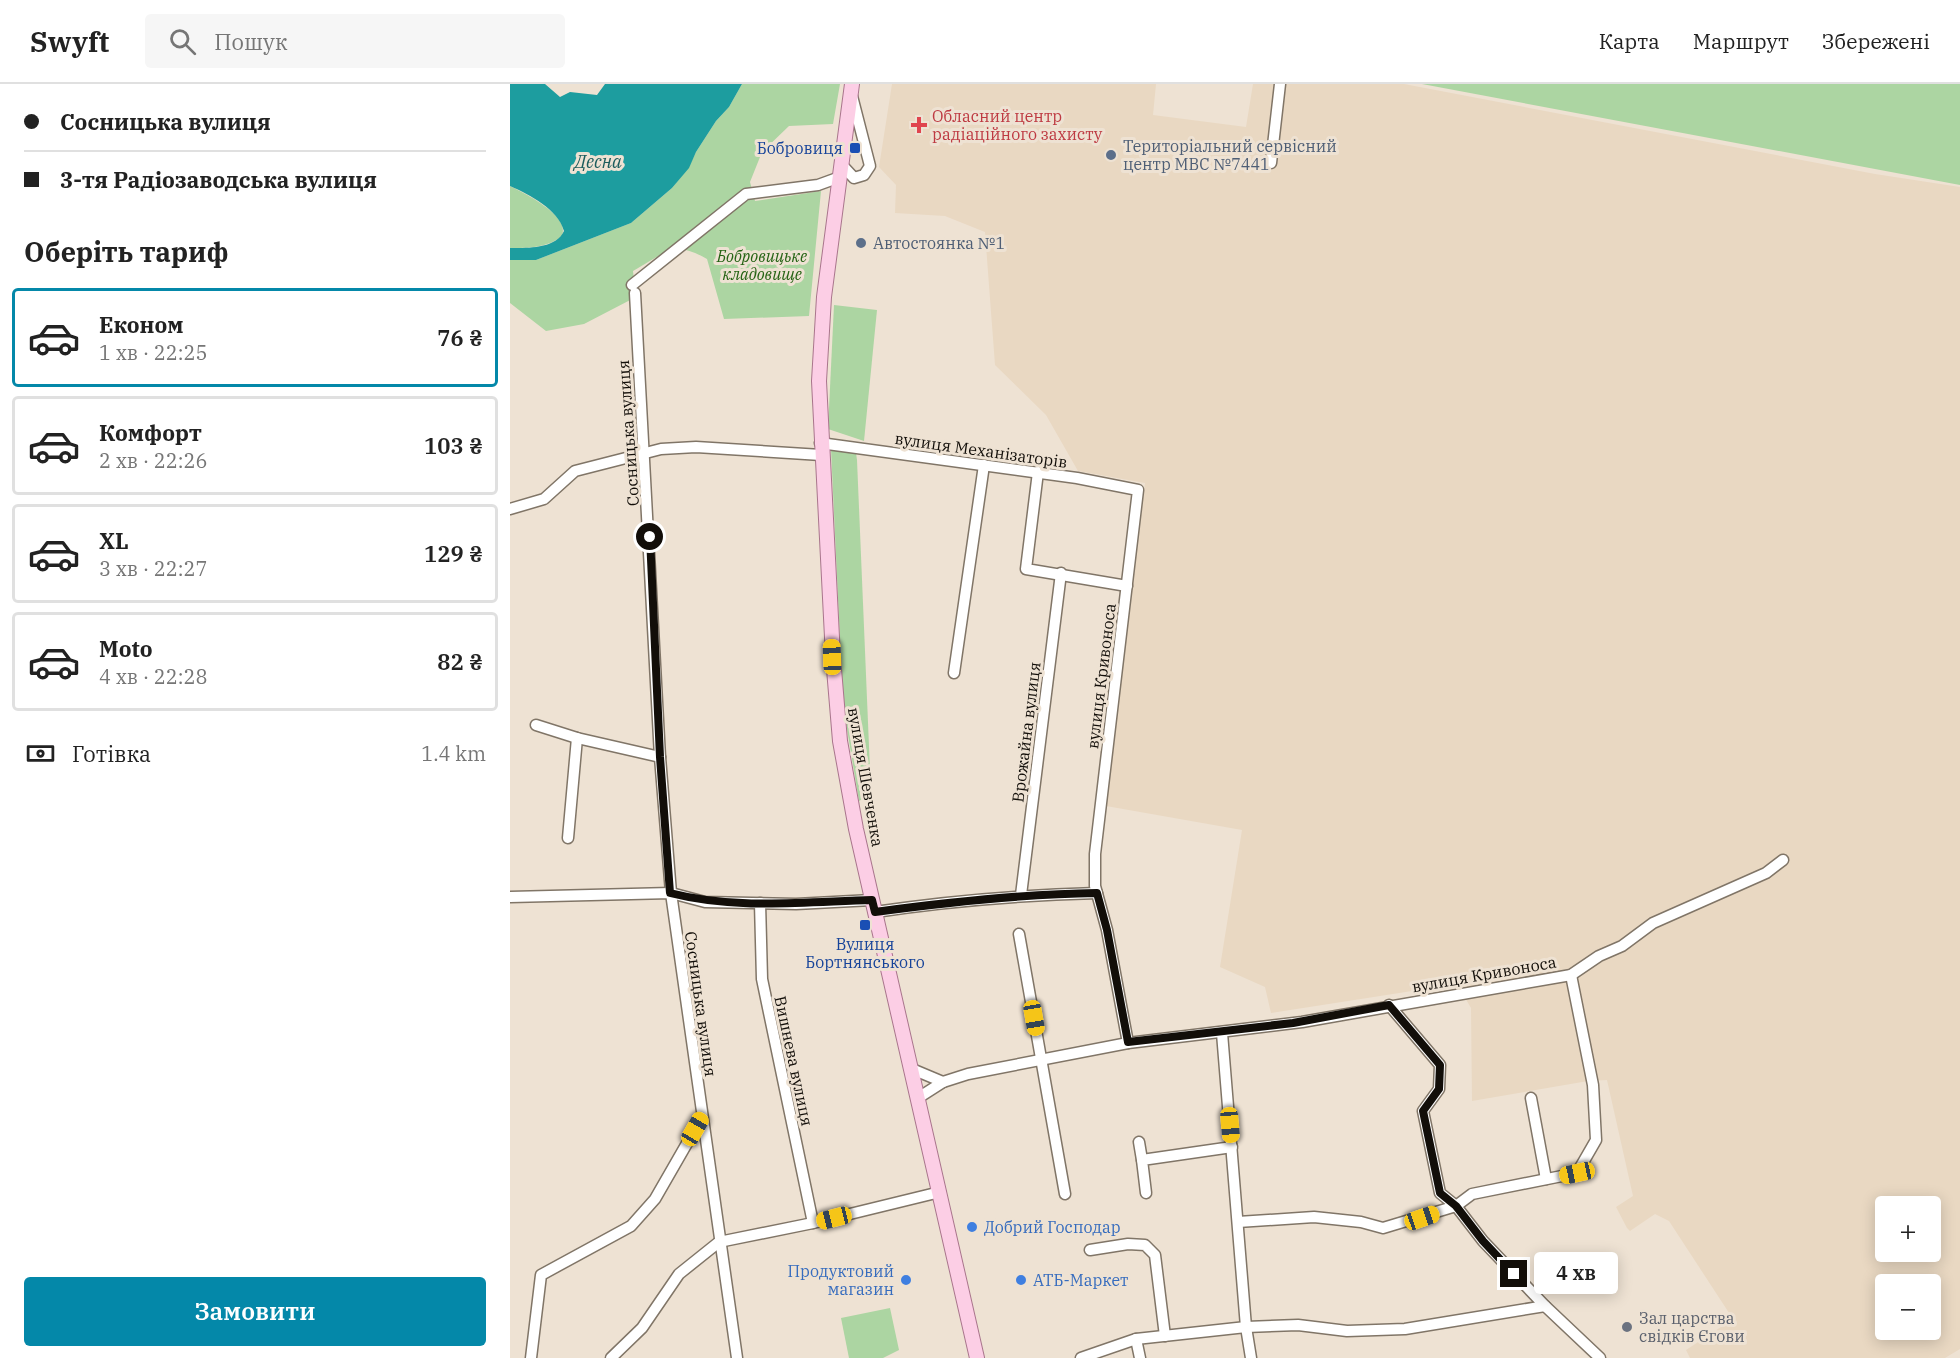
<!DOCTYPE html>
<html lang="uk">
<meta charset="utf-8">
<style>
body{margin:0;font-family:"IBM Plex Serif",serif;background:#f6f6f6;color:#222;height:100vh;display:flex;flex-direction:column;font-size:22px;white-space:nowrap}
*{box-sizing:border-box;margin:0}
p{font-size:20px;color:#767676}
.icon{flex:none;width:33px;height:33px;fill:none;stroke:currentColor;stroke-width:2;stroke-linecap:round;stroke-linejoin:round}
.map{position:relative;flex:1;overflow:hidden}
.drawer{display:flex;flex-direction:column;background:#fff;width:510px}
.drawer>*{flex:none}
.guide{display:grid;align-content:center;height:132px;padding:0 24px;background:#fff}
.tools{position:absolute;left:1365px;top:1112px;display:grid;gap:12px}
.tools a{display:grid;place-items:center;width:66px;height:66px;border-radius:6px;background:#fff;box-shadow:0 3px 15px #0003;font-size:30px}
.end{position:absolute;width:27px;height:27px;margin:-14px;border:8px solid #120e09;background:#fff;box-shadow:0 0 0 3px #fff}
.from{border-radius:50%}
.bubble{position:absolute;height:42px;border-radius:6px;background:#fff;box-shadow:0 3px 15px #0003;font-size:20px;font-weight:600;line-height:42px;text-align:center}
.car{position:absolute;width:18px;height:36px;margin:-18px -9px;border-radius:8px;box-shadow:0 0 4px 2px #0007;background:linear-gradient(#f5c518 24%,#345 0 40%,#f5c518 0 76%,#345 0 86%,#f5c518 0)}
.guide b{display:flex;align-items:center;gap:21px;height:57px;font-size:22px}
.guide b+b{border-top:2px solid #e0e0e0}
.guide i{width:15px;height:15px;background:#222}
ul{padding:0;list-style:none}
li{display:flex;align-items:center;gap:18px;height:99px;margin:0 12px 9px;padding:0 12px;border:3px solid #e0e0e0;border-radius:6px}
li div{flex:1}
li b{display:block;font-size:22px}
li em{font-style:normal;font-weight:600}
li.on{border-color:#0488a9}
li>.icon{width:54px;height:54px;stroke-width:1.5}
h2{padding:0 24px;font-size:27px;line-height:72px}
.pay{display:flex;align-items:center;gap:15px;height:66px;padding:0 24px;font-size:22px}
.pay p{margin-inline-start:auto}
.cta{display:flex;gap:12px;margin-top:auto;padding:12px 24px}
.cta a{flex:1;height:69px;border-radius:6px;background:#0488a9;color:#fff;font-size:24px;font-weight:600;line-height:69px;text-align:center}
header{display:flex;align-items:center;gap:36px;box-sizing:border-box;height:84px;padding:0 30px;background:#fff;border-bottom:2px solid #e0e0e0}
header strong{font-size:28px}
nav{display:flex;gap:33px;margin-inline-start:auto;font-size:21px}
.search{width:420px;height:54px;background:#f6f6f6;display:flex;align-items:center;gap:15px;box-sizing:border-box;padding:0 21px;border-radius:6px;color:#767676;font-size:22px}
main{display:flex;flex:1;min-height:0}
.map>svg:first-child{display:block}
.built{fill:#e9d8c2;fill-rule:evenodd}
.green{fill:#acd5a2}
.water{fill:#1d9d9f}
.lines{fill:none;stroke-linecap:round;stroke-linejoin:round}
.minor-casing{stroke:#807567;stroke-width:13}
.major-casing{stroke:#a9758c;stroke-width:16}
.minor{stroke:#fff;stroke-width:10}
.major{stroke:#fccee5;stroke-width:14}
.route{stroke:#120e09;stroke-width:8}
.health-dot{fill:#e0444e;stroke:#eee2d3;stroke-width:2}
.transit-dot{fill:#1a4fb4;stroke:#eee2d3;stroke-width:2}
.service-dot{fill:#5c6f8a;stroke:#eee2d3;stroke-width:2}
.shop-dot{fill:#3f7fe0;stroke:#eee2d3;stroke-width:2}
.worship-dot{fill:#6b7280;stroke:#eee2d3;stroke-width:2}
.labels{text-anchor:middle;stroke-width:6;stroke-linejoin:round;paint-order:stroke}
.health-label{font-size:16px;fill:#be3a42;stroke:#eee2d3;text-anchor:start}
.service-label{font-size:16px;fill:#4e5e75;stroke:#eee2d3;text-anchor:start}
.transit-label{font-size:16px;fill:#164399;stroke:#eee2d3;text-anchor:end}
.park-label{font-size:16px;font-style:italic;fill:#256314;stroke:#eee2d3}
.street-label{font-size:16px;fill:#120e09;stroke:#eee2d3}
.shop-label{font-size:16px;fill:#366cbe;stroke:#eee2d3;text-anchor:start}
.worship-label{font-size:16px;fill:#5b616d;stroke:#eee2d3;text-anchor:start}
.water-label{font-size:18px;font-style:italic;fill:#1d5d5d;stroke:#eee2d3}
</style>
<header>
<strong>Swyft</strong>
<div class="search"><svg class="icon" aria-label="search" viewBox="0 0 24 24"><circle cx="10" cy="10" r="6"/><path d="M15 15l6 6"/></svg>Пошук</div>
<nav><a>Карта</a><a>Маршрут</a><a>Збережені</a></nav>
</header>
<main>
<section class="drawer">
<div class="guide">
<b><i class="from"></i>Сосницька вулиця</b>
<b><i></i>3-тя Радіозаводська вулиця</b>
</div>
<h2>Оберіть тариф</h2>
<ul>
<li class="on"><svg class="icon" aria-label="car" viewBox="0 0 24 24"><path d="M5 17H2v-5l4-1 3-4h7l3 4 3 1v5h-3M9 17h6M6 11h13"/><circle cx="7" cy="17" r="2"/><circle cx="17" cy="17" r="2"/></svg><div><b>Економ</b><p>1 хв · 22:25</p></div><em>76 ₴</em></li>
<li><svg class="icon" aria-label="car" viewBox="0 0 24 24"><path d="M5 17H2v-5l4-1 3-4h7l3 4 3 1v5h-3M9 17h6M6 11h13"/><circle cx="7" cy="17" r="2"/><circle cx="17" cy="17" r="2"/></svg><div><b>Комфорт</b><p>2 хв · 22:26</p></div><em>103 ₴</em></li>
<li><svg class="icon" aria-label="car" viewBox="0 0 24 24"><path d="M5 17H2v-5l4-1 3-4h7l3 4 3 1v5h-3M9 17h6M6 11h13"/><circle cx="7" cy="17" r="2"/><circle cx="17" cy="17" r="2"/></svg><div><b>XL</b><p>3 хв · 22:27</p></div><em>129 ₴</em></li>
<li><svg class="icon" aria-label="car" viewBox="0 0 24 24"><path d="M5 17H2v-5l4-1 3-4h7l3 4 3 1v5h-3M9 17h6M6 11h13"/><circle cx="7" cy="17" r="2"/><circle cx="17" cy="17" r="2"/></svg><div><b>Moto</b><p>4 хв · 22:28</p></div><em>82 ₴</em></li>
</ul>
<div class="pay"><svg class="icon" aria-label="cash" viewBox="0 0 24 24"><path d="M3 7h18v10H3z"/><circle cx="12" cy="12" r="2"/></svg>Готівка<p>1.4 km</p></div>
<div class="cta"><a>Замовити</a></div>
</section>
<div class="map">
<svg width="1450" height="1274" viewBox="0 0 1450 1274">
<rect width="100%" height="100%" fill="#eee2d3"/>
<path class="built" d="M382 0H646L643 31 736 43 743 0H894L1365 90 1450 103V1265L1435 1274H1180L1176 1266 1223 1235 1159 1137 1145 1130 1120 1147 1117 1144 1106 1123 1123 1112 1097 996 1078 997 962 1017 961 924 947 900 761 929 755 903 710 883 732 746 596 722 635 399 568 387 536 331 485 281 475 148 435 132 385 129 386 101 369 83ZM1376 1122H1420V1167H1376ZM1376 1200H1420V1245H1376Z"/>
<g class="green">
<path d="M232 0H330L323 40 279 42 252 68 240 98 245 117 311 107 299 232 214 235 197 175C163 155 154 170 123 187L126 213 74 240 36 247 0 219V176H26L121 139 162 104 178 84 186 68 206 37 219 23Z"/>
<path d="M912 0H1450V101Z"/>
<path d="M0 102C14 109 61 132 52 152 37 164 19 164 0 164Z"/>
<path d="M324 221 367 226 354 357 318 345Z"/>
<path d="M321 365 346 369 347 376 361 710 349 717 333 621Z"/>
<path d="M380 1224 389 1266 373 1274H339L331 1234Z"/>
</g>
<path class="water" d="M0 0H35L50 13 60 8 87 11 95 0H232L219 23 206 37 186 68 179 84 162 104 121 139 26 176H0V164C17 164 46 165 54 147 48 125 20 111 0 102Z"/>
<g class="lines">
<g class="minor-casing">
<g id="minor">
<path d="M761 79 770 0"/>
<path d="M331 80 344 94 354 91 360 82 342 12"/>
<path d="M122 201 236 110 308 101 330 93"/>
<path d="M125 209 150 673 161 809 227 1274"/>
<path d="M310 359 567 394 628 406 585 770V802L597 846 618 959"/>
<path d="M528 388 516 485 617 502"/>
<path d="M0 425 34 415 65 387 151 365 186 363 311 371"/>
<path d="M444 589 474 381"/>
<path d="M26 641 67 654 150 673"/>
<path d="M58 754 67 654"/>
<path d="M511 811 551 489"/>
<path d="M0 813 161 809 195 818 286 820 362 816"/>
<path d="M250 819 252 895 303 1139"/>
<path d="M365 828C439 817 512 811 587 809"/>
<path d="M509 850 555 1110"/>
<path d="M879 921 930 981 929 1005 913 1027 930 1109 946 1122 973 1157 1035 1222 1090 1274"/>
<path d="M712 949 736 1243 741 1274"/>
<path d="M402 985 433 998"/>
<path d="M408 1014 433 998 458 990 618 959 792 938 1061 891 1089 872 1112 862 1143 839 1256 789 1273 776"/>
<path d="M1021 1014 1036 1095"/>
<path d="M629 1058 632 1076"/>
<path d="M636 1109 632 1076 722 1063"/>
<path d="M728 1138 804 1133 851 1138 873 1144 946 1122 962 1110 1067 1089 1086 1056 1083 1001 1061 891"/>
<path d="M580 1166 618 1160 635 1161 645 1171 655 1252"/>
<path d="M626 1255 630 1274"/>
<path d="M21 1274 31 1191 121 1142 145 1115 191 1035"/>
<path d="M101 1274 132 1244 169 1190 209 1158 303 1139 430 1108"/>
<path d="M571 1274 626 1255 736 1243 788 1241 837 1247 895 1245 1035 1222"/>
</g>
</g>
<g class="major-casing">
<path id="major" d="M342 0 314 213 309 297 323 573 330 657 346 745 467 1274"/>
</g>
<use href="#minor" class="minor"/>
<use href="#major" class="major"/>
</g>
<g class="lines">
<path class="route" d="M140 453 150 673 160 809C226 826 295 818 362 816L365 828C439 818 512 810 587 809L597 846 618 958 783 939 879 921 930 981 929 1005 913 1027 930 1109 946 1122 973 1157 1004 1190"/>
</g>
<path class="health-dot" d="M406 32h6v6h6v6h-6v6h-6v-6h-6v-6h6z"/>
<g class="transit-dot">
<rect x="339" y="58" width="12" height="12" rx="3"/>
<rect x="349" y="835" width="12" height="12" rx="3"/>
</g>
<g class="service-dot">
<circle cx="601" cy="71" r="6"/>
<circle cx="351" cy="159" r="6"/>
</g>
<g class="shop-dot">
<circle cx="462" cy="1143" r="6"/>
<circle cx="396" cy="1196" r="6"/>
<circle cx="511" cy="1196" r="6"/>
</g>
<circle class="worship-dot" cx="1117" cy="1243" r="6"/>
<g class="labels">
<g class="health-label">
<text x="422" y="38">Обласний центр<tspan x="422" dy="18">радіаційного захисту</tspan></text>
</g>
<g class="service-label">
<text x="613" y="68">Територіальний сервісний<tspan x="613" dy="18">центр МВС №7441</tspan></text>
<text x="363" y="165">Автостоянка №1</text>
</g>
<g class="transit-label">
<text x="333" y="70">Бобровиця</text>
<text x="355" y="866" text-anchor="middle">Вулиця<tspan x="355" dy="18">Бортнянського</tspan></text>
</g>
<g class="park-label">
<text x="252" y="178">Бобровицьке<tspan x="252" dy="18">кладовище</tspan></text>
</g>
<g class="street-label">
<text transform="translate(118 349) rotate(-94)" y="6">Сосницька вулиця</text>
<text transform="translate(471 366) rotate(8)" y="6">вулиця Механізаторів</text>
<text transform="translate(591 592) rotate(-83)" y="6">вулиця Кривоноса</text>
<text transform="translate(516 648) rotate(-83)" y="6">Врожайна вулиця</text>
<text transform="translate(356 693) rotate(80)" y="6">вулиця Шевченка</text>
<text transform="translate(974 890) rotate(-10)" y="6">вулиця Кривоноса</text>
<text transform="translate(191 920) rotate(82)" y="6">Сосницька вулиця</text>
<text transform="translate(284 977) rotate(78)" y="6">Вишнева вулиця</text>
</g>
<g class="shop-label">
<text x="474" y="1149">Добрий Господар</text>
<text x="384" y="1193" text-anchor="end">Продуктовий<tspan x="384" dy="18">магазин</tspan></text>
<text x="523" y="1202">АТБ-Маркет</text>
</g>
<g class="worship-label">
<text x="1129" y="1240">Зал царства<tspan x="1129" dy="18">свідків Єгови</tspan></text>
</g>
<g class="water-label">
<text x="88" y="84">Десна</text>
</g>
</g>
</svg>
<div class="tools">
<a>+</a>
<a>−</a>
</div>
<i class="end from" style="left:140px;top:453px"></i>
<i class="end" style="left:1004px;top:1190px"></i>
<div class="bubble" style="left:1024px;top:1168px;width:84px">4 хв</div>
<i class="car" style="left:322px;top:573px;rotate:358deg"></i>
<i class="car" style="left:524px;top:934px;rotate:170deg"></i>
<i class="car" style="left:720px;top:1041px;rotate:175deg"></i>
<i class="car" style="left:185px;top:1045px;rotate:30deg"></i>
<i class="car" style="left:1067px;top:1089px;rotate:258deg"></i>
<i class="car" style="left:324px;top:1134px;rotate:256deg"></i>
<i class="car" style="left:912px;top:1134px;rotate:71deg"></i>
</div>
</main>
